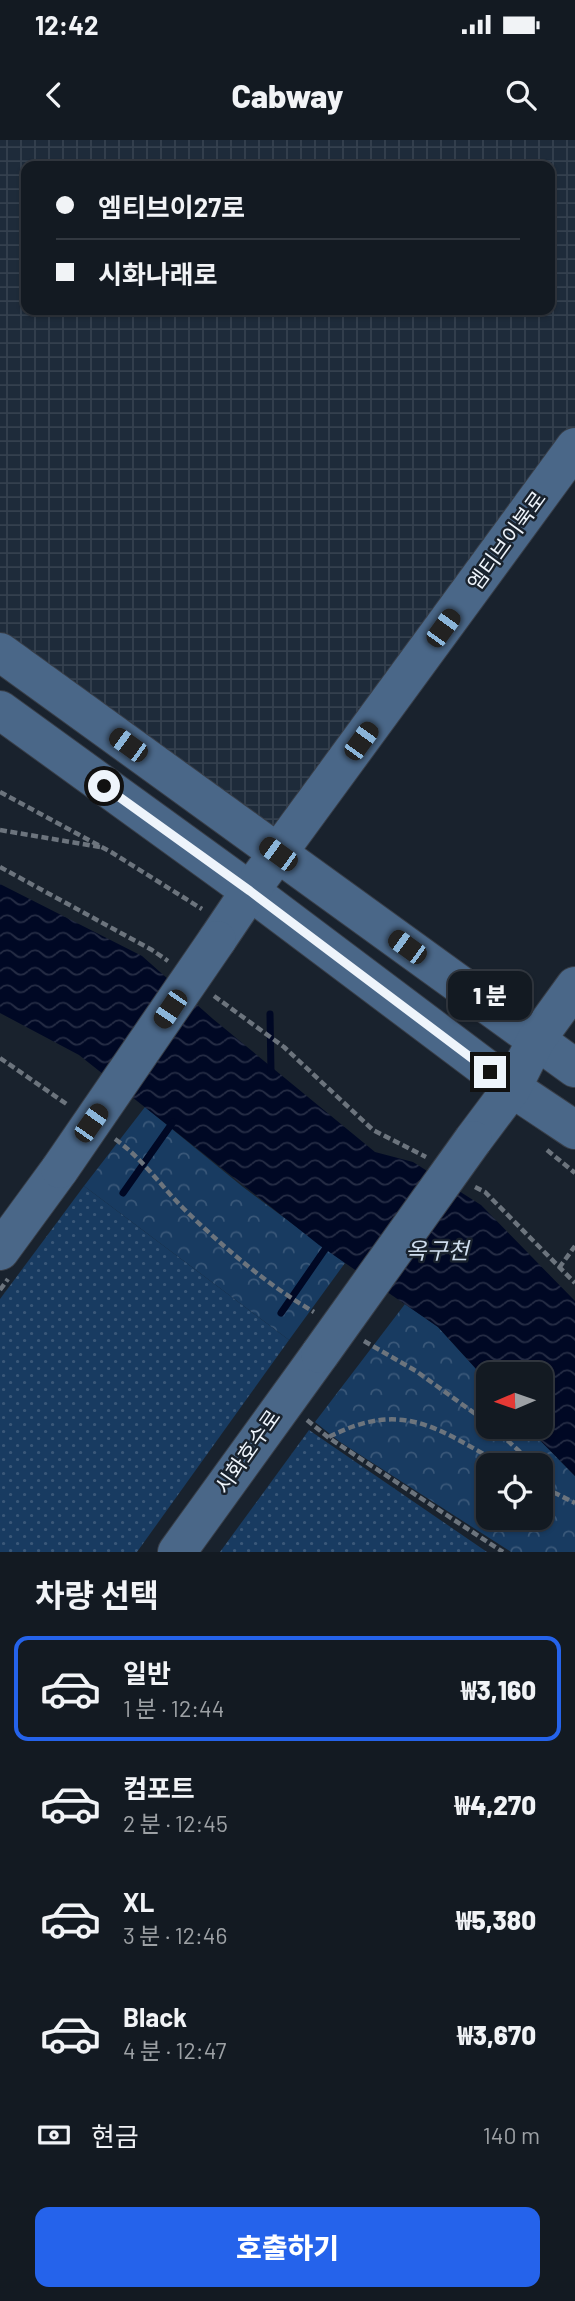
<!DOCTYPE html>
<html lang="ko">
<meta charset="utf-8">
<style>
body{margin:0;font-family:Barlow,"Noto Sans KR",sans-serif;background:#1c232a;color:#f1f3f6;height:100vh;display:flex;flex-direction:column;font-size:26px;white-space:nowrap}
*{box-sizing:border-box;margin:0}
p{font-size:23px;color:#9da1a5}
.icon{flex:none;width:38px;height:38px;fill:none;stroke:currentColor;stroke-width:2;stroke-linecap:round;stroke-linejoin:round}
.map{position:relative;height:1412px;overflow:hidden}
.sheet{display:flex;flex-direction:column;background:#131a22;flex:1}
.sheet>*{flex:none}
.hud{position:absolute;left:21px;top:21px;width:534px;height:154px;border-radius:14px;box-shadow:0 2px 5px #0004,0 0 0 2px #323840;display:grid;align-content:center;height:154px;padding:0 35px;background:#131a22}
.needle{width:46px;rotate:268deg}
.fabs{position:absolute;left:476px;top:1222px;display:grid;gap:14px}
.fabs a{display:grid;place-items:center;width:77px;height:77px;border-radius:14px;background:#131a22;box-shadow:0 2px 5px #0004,0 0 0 2px #323840;font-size:35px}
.end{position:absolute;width:32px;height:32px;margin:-16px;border:9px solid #eef4fb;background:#111;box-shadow:0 0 0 4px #111}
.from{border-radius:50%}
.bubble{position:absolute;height:49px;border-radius:14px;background:#131a22;box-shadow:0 2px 5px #0004,0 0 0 2px #323840;font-size:23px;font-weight:800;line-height:49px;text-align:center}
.car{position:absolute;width:21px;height:42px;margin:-21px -10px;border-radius:9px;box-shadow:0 0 5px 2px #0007;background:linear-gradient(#222 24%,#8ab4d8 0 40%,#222 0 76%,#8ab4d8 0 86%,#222 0)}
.hud b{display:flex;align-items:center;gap:24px;height:66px;font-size:26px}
.hud b+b{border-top:2px solid #323840}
.hud i{width:18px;height:18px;background:#f1f3f6}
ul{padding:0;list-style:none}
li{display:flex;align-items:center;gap:21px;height:105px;margin:0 14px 10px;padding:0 21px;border:4px solid transparent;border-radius:14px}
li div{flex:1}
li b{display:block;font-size:26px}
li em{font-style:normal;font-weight:800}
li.selected{border-color:#2563eb}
li>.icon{width:63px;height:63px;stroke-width:1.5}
h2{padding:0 35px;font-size:32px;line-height:84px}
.pay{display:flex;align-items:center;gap:18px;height:77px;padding:0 35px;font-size:26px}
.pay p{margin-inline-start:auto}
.primary-button{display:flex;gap:14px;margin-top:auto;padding:14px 35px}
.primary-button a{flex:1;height:80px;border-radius:14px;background:#2563eb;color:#fff;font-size:28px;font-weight:800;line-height:80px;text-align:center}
.status{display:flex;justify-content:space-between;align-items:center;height:49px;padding:0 35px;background:#131a22;direction:ltr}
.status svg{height:19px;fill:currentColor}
header{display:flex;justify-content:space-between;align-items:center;height:91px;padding:0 35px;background:#131a22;font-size:32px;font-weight:800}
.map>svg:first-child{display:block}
.industrial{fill:url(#industrial-grid);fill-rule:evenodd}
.grass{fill:url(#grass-dots)}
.park{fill:url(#park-crowns);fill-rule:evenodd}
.water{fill:url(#water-waves)}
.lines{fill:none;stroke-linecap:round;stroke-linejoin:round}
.stream{stroke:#000824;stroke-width:7}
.secondary-casing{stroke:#383e48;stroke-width:40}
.path{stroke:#6c747d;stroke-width:4.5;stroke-dasharray:7 3.5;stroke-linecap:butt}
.secondary{stroke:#4a6788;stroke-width:38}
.secondary-bridge-casing{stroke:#383e48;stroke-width:40;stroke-linecap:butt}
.secondary-bridge{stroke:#4a6788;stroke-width:38}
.route{stroke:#eef4fb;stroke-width:9}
.labels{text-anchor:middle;stroke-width:5;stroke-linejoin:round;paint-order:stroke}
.street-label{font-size:21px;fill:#eef4fb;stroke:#19222d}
.water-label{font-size:23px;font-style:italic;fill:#cedced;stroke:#19222d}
</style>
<div class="status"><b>12:42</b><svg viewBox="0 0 49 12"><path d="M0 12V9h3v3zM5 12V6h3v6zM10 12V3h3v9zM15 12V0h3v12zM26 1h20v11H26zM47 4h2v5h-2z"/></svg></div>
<header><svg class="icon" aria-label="back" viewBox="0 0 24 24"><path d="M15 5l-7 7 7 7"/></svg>Cabway<svg class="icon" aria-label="search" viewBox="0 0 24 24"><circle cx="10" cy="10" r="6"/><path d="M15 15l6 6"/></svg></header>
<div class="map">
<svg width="575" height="1412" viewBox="0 0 575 1412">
<defs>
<pattern id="industrial-grid" width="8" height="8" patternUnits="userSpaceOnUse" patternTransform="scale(1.75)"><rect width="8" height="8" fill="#1e2b3a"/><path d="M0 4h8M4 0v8" fill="none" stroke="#34404e"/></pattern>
<pattern id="grass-dots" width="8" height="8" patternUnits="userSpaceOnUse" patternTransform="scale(1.75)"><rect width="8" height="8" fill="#183b61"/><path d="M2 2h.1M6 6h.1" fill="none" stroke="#3a5879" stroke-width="1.8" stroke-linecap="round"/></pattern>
<pattern id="park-crowns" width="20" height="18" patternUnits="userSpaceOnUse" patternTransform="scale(1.75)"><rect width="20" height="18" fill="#183b61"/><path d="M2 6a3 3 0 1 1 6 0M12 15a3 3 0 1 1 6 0" fill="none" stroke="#3a5879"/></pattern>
<pattern id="water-waves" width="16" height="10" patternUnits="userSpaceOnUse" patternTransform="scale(1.75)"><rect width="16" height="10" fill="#000824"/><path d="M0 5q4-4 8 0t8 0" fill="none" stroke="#262d45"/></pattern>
</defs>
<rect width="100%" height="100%" fill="#19222d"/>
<path class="industrial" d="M0 0H575V292L278 714 0 514ZM26 26H550V170H26Z"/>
<g class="grass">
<path d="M84 1046 289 1200 137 1412H0V1159Z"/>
<path d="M309 1290 487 1412H220Z"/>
</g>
<g class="park">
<path d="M145 967 243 1047 345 1123 289 1200 84 1046Z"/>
<path d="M405 1164 438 1187 488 1242V1286H526L575 1336V1412H511L340 1302 315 1282ZM488 1325H541V1377H488Z"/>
</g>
<path class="water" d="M0 744 142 816 213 879 375 1012 413 1022 481 1065 575 1161V1336L526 1286H541V1234H488V1242L438 1187 319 1105 79 915 0 873Z"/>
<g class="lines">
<g class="stream">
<path d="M270 874 271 932"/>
<path d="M123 1053 173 982"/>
<path d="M281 1173 330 1102"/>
</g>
<g class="secondary-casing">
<g id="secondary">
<path d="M0 512 575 928"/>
<path d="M0 570 250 751 512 948 575 990"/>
<path d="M217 800 250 751 575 307"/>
<path d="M473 1000 512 948 536 900 575 846"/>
<path d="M0 1111 60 1029"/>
<path d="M177 1412 320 1214"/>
</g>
</g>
<g class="path">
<path d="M0 652 111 712 202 769"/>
<path d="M0 690 100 707"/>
<path d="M0 727 152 810 168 821"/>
<path d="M214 856 284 907 373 990 426 1017"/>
<path d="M0 918 68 965"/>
<path d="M115 999C142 1018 160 1045 183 1068 223 1107 266 1144 314 1172"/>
<path d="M547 1010 575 1033"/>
<path d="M475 1047 485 1052 575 1143"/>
<path d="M559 1128 575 1106"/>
<path d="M0 1150 8 1139"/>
<path d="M364 1201 416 1231 488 1283"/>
<path d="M307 1280 329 1298 503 1412"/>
<path d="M492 1286 534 1325"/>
<path d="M329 1297C403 1259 438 1289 503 1325"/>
<path d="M541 1336 549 1350 575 1363"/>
</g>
<use href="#secondary" class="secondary"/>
<g class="secondary-bridge-casing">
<g id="secondary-bridge">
<path d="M60 1029 217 800"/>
<path d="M320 1214 473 1000"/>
</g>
</g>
<use href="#secondary-bridge" class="secondary-bridge"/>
</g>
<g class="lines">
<path class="route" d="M104 646 250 751 490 932"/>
</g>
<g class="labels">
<g class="street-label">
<text transform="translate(507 401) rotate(-54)" y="7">엠티브이북로</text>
<text transform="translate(248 1312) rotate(-55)" y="7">시화호수로</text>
</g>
<g class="water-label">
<text x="437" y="1119">옥구천</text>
</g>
</g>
</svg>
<div class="fabs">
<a><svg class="needle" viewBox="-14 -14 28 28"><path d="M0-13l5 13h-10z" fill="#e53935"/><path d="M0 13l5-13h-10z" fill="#9da1a5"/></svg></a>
<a><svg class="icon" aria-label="locate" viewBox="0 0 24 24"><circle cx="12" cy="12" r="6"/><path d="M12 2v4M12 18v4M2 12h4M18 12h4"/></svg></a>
</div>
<i class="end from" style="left:104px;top:646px"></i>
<i class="end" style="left:490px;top:932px"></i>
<div class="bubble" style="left:448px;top:831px;width:84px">1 분</div>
<i class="car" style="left:443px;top:488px;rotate:36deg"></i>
<i class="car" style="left:361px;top:601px;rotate:36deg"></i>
<i class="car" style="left:128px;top:605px;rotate:306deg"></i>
<i class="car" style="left:278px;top:714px;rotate:306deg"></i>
<i class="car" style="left:407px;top:807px;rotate:306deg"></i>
<i class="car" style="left:170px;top:869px;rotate:214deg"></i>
<i class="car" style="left:91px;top:983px;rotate:35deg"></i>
<div class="hud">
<b><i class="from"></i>엠티브이27로</b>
<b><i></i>시화나래로</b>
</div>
</div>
<section class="sheet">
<h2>차량 선택</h2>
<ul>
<li class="selected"><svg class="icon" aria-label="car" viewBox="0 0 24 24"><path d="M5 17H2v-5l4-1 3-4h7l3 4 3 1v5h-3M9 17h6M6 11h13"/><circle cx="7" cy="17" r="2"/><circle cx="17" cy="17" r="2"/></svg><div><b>일반</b><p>1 분 · 12:44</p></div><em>₩3,160</em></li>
<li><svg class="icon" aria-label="car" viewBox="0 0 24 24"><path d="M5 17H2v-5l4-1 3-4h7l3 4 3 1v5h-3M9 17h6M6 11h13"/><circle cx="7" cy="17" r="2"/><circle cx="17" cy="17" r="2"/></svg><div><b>컴포트</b><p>2 분 · 12:45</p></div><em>₩4,270</em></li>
<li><svg class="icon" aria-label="car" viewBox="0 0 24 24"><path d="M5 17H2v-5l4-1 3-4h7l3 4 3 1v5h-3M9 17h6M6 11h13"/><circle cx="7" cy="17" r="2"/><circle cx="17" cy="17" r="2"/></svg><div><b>XL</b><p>3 분 · 12:46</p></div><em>₩5,380</em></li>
<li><svg class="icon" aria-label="car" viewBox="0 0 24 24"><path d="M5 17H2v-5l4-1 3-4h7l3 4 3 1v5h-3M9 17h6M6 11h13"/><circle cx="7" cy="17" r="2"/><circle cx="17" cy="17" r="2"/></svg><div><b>Black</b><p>4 분 · 12:47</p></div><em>₩3,670</em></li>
</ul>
<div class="pay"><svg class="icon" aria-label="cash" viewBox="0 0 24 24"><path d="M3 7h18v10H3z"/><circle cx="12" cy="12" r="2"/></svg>현금<p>140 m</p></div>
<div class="primary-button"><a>호출하기</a></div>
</section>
